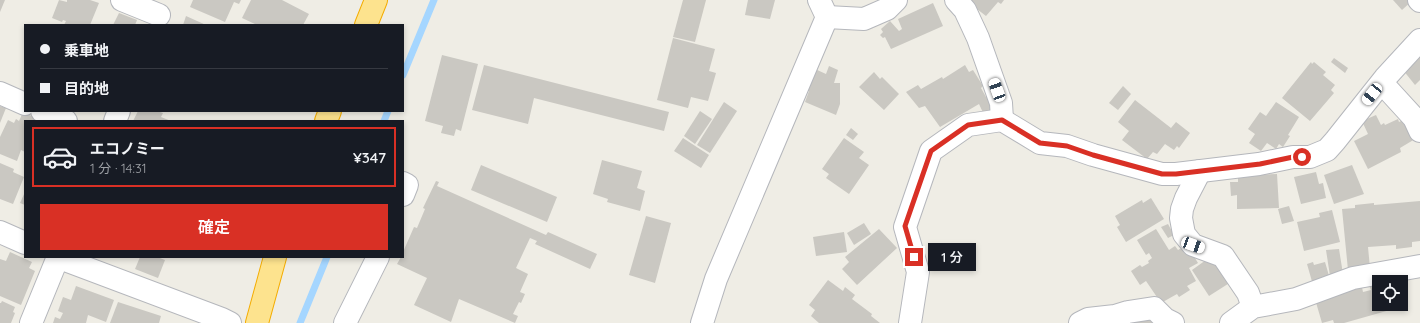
<!DOCTYPE html>
<html lang="ja">
<meta charset="utf-8">
<style>
body{margin:0;font-family:Quicksand,"Noto Sans JP",sans-serif;background:#242831;color:#f1f3f6;height:100vh;display:flex;flex-direction:column;font-size:15px;white-space:nowrap}
*{box-sizing:border-box;margin:0}
p{font-size:13px;color:#9ea1a6}
.icon{flex:none;width:22px;height:22px;fill:none;stroke:currentColor;stroke-width:2;stroke-linecap:round;stroke-linejoin:round}
.map{position:relative;flex:1;overflow:hidden}
.sheet{position:absolute;left:24px;top:120px;width:380px;height:138px;display:flex;flex-direction:column;background:#171b24;border-radius:0px;box-shadow:0 2px 6px #0003}
.sheet>*{flex:none}
.banner{position:absolute;left:24px;top:24px;width:380px;height:88px;border-radius:0px;box-shadow:0 2px 6px #0003;display:grid;align-content:center;height:88px;padding:0 16px;background:#171b24}
.controls{position:absolute;left:1372px;top:275px;display:grid;gap:8px}
.controls a{display:grid;place-items:center;width:36px;height:36px;border-radius:0px;background:#171b24;box-shadow:0 2px 6px #0003;font-size:20px}
.end{position:absolute;width:18px;height:18px;margin:-9px;border:5px solid #d93025;background:#fff;box-shadow:0 0 0 2px #fff}
.from{border-radius:50%}
.bubble{position:absolute;height:28px;border-radius:0px;background:#171b24;box-shadow:0 2px 6px #0003;font-size:13px;font-weight:600;line-height:28px;text-align:center}
.car{position:absolute;width:12px;height:24px;margin:-12px -6px;border-radius:5px;box-shadow:0 0 3px 1px #0007;background:linear-gradient(#fff 24%,#345 0 40%,#fff 0 76%,#345 0 86%,#fff 0)}
.banner b{display:flex;align-items:center;gap:14px;height:38px;font-size:15px}
.banner b+b{border-top:1px solid #363941}
.banner i{width:10px;height:10px;background:#f1f3f6}
ul{padding:7px 0 0;list-style:none}
li{display:flex;align-items:center;gap:12px;height:60px;margin:0 8px 6px;padding:0 8px;border:2px solid transparent;border-radius:0px}
li div{flex:1}
li b{display:block;font-size:15px}
li em{font-style:normal;font-weight:600}
li.selected{border-color:#d93025}
li>.icon{width:36px;height:36px;stroke-width:1.5}
.action{display:flex;gap:8px;margin-top:auto;padding:8px 16px}
.action a{flex:1;height:46px;border-radius:0px;background:#d93025;color:#fff;font-size:16px;font-weight:600;line-height:46px;text-align:center}
.map>svg:first-child{display:block}
.lines{fill:none;stroke-linecap:round;stroke-linejoin:round}
.stream{stroke:#a5d6ff;stroke-width:7}
.building{fill:#cac8c2}
.street-casing{stroke:#b5b7bc;stroke-width:24}
.highway-casing{stroke:#f4ac00;stroke-width:24}
.street{stroke:#fff;stroke-width:22}
.highway{stroke:#fde38e;stroke-width:22}
.route{stroke:#d93025;stroke-width:5}
</style>
<div class="map">
<svg width="1420" height="323" viewBox="0 0 1420 323">
<rect width="100%" height="100%" fill="#efede5"/>
<g class="lines">
<g class="stream">
<path d="M403 75 434 0"/>
<path d="M384 121 388 111"/>
<path d="M300 323 327 257"/>
</g>
</g>
<g class="building">
<path d="M0 0H5L0 12Z"/>
<path d="M59 0 67 2V0H90L99 3 90 25H64L66 21 63 20 62 22 52 18Z"/>
<path d="M193 0H241L239 4 234 2 225 22 190 7Z"/>
<path d="M251 0H282L309 14 303 25H257L242 18Z"/>
<path d="M683 0H706L695 42 673 37Z"/>
<path d="M748 0H775L770 19 745 15Z"/>
<path d="M969 0H1004L1001 4 998 2 986 16 968 2Z"/>
<path d="M1393 0H1413L1402 10Z"/>
<path d="M933 3 943 26 891 49 885 37 883 38 880 35 883 32 881 29 890 21 899 31 902 29 898 19Z"/>
<path d="M119 13 137 20 135 25H113Z"/>
<path d="M186 16 206 25H183Z"/>
<path d="M673 38 715 49 709 71 716 73 708 101 691 97 688 108 657 100Z"/>
<path d="M1420 50V80L1415 85 1403 70Z"/>
<path d="M442 55 478 64 461 131 456 129 454 136 441 133 443 126 425 121Z"/>
<path d="M1334 58 1348 68 1345 73 1331 62Z"/>
<path d="M1311 62 1312 64 1314 62 1326 72 1323 75 1335 85 1331 90 1334 93 1310 121 1282 98Z"/>
<path d="M484 65 669 112 664 131 534 98 528 124 472 110Z"/>
<path d="M965 65 969 72 973 70 983 86 981 88 986 97 990 95 997 114 986 119 979 104 940 127 925 106 919 108 906 92 918 85 921 89 942 77 943 79Z"/>
<path d="M829 66 838 70 834 83H840V104L836 115 805 102 809 91 806 90 815 69 826 74Z"/>
<path d="M874 72 880 79 882 77 899 94 884 110 859 87Z"/>
<path d="M1123 86 1131 94 1118 110 1109 103Z"/>
<path d="M1135 100 1171 128 1176 122 1190 133 1179 148 1177 146 1174 150 1165 144 1157 154 1153 152 1147 159 1122 140 1129 131 1118 122Z"/>
<path d="M724 102 737 111 710 153 697 145Z"/>
<path d="M1276 102 1299 117 1288 135 1290 136 1283 147 1279 144 1276 149 1267 143 1261 151 1249 143 1255 134 1248 129 1260 112 1266 116Z"/>
<path d="M0 106 6 108 0 123Z"/>
<path d="M138 111H157L163 113 161 117 171 121H133Z"/>
<path d="M700 111 712 119 695 144 684 136Z"/>
<path d="M23 112 36 118 35 120 38 121H25V152L21 150 17 161 0 154V137L8 120 14 123 16 119 19 121Z"/>
<path d="M1376 115 1381 125 1384 123 1385 125 1398 119 1399 122 1405 119 1415 139 1400 148 1401 152 1368 169 1354 141 1368 134 1362 121Z"/>
<path d="M851 128 858 134 853 140 846 135Z"/>
<path d="M683 138 709 155 701 168 674 151Z"/>
<path d="M844 138 864 152 859 158 869 165 849 194 826 178 829 174 822 169Z"/>
<path d="M602 160 642 171 637 188 645 191 640 211 607 202 608 199 593 194Z"/>
<path d="M0 163 14 169 13 172 24 177 13 204 0 199Z"/>
<path d="M481 165 557 197 547 222 471 190Z"/>
<path d="M1352 165 1364 194 1334 204 1324 175Z"/>
<path d="M1316 172 1319 184 1323 183 1326 198 1301 204 1294 177Z"/>
<path d="M1277 174 1279 208 1237 209V195L1231 196 1230 182H1238V175Z"/>
<path d="M436 181 439 182 437 186 546 235 548 232 597 254 590 269 535 244 537 241 530 238 516 268 528 274 520 292 525 294 521 303 519 302 513 314 518 316 515 323 459 299 451 322 414 305 427 278 397 264 401 257H403V252L414 227 417 228 425 209 423 208Z"/>
<path d="M25 192V205L20 203Z"/>
<path d="M1151 198 1164 219 1126 242 1117 227 1120 225 1115 216 1142 200 1143 203Z"/>
<path d="M1420 201V241L1412 242V247L1396 249V245L1368 247 1370 268 1348 270 1342 209 1355 208V205L1374 203V205Z"/>
<path d="M1289 206 1294 221 1282 224 1278 209Z"/>
<path d="M1332 210 1340 242 1304 251 1297 222 1320 217 1319 213Z"/>
<path d="M646 216 671 223 655 283 629 275Z"/>
<path d="M864 223 871 234 854 245 847 233Z"/>
<path d="M1168 224 1174 235 1168 238 1161 227Z"/>
<path d="M879 229 897 248 857 285 842 269 849 262 845 257Z"/>
<path d="M1156 229 1169 250 1175 246 1178 250 1187 245 1198 263 1189 268 1196 281 1187 286 1190 290 1179 297 1177 294 1161 303 1146 281 1140 285 1131 271 1140 265 1142 267 1149 263 1148 261 1152 258 1149 253 1146 255 1137 240Z"/>
<path d="M844 232 847 252 816 256 813 237Z"/>
<path d="M1339 249 1343 274 1330 276 1326 250Z"/>
<path d="M10 252 32 262 29 268 35 271 21 305 0 296V259L6 261Z"/>
<path d="M1213 255 1231 282 1209 296 1192 270Z"/>
<path d="M140 257H157L165 260 158 278 135 269Z"/>
<path d="M1313 262 1314 265 1325 262 1330 279 1313 285 1307 264Z"/>
<path d="M1398 273 1400 282H1379V304H1388L1390 310 1344 323H1334L1333 320 1322 323 1315 299 1361 283 1363 292 1371 290 1368 282Z"/>
<path d="M828 280 843 291 845 287 855 295 852 299 872 314 871 316 880 323H819L811 316 815 310 809 305Z"/>
<path d="M76 286 114 300 106 322 88 315 86 323H53L55 317 60 319 63 313 58 311 63 297 71 300Z"/>
<path d="M2 301 15 307 13 312 15 313 11 323H0V303H1Z"/>
<path d="M118 302 161 316 159 323H110Z"/>
<path d="M1150 314 1154 323H1122Z"/>
</g>
<g class="lines">
<g class="street-casing">
<g id="street">
<path d="M122 0 159 15"/>
<path d="M956 0 965 10 978 38 1001 103 1002 120"/>
<path d="M1419 0 1420 1"/>
<path d="M827 17 864 19 887 9 896 0"/>
<path d="M1382 83 1414 118 1420 131"/>
<path d="M0 93 25 104"/>
<path d="M42 111 66 121"/>
<path d="M115 121 119 111"/>
<path d="M1200 171 1186 198 1182 209 1181 218 1184 234 1193 245 1223 256 1248 293 1253 307"/>
<path d="M403 183 407 185 403 195"/>
<path d="M0 232 25 243"/>
<path d="M57 257 222 319 230 323"/>
<path d="M31 323 58 257"/>
<path d="M345 323 378 257"/>
<path d="M702 323 716 279 827 17 819 0"/>
<path d="M910 323 918 272 905 227 931 151 968 125 1002 120 1040 143 1067 146 1093 155 1162 174H1176L1259 164 1293 157H1310L1327 150 1335 141 1385 78 1420 40"/>
<path d="M1080 323 1088 319 1115 316 1128 312 1154 308 1165 319 1173 323"/>
<path d="M1231 323 1253 307 1296 299 1353 278 1420 266"/>
</g>
</g>
<g class="highway-casing">
<g id="highway">
<path d="M366 25 376 0"/>
<path d="M326 121 330 111"/>
<path d="M257 323 275 257"/>
</g>
</g>
<use href="#street" class="street"/>
<use href="#highway" class="highway"/>
</g>
<g class="lines">
<path class="route" d="M914 257 905 226 931 151 968 125 1002 120 1040 143 1067 146 1093 155 1162 174H1176L1260 164 1293 157H1302"/>
</g>
</svg>
<div class="controls">
<a><svg class="icon" aria-label="locate" viewBox="0 0 24 24"><circle cx="12" cy="12" r="6"/><path d="M12 2v4M12 18v4M2 12h4M18 12h4"/></svg></a>
</div>
<i class="end from" style="left:1302px;top:157px"></i>
<i class="end" style="left:914px;top:257px"></i>
<div class="bubble" style="left:928px;top:243px;width:48px">1 分</div>
<i class="car" style="left:997px;top:90px;rotate:340deg"></i>
<i class="car" style="left:1372px;top:94px;rotate:219deg"></i>
<i class="car" style="left:1193px;top:245px;rotate:110deg"></i>
<div class="banner">
<b><i class="from"></i>乗車地</b>
<b><i></i>目的地</b>
</div>
<section class="sheet">
<ul>
<li class="selected"><svg class="icon" aria-label="car" viewBox="0 0 24 24"><path d="M5 17H2v-5l4-1 3-4h7l3 4 3 1v5h-3M9 17h6M6 11h13"/><circle cx="7" cy="17" r="2"/><circle cx="17" cy="17" r="2"/></svg><div><b>エコノミー</b><p>1 分 · 14:31</p></div><em>¥347</em></li>
</ul>
<div class="action"><a>確定</a></div>
</section>
</div>
